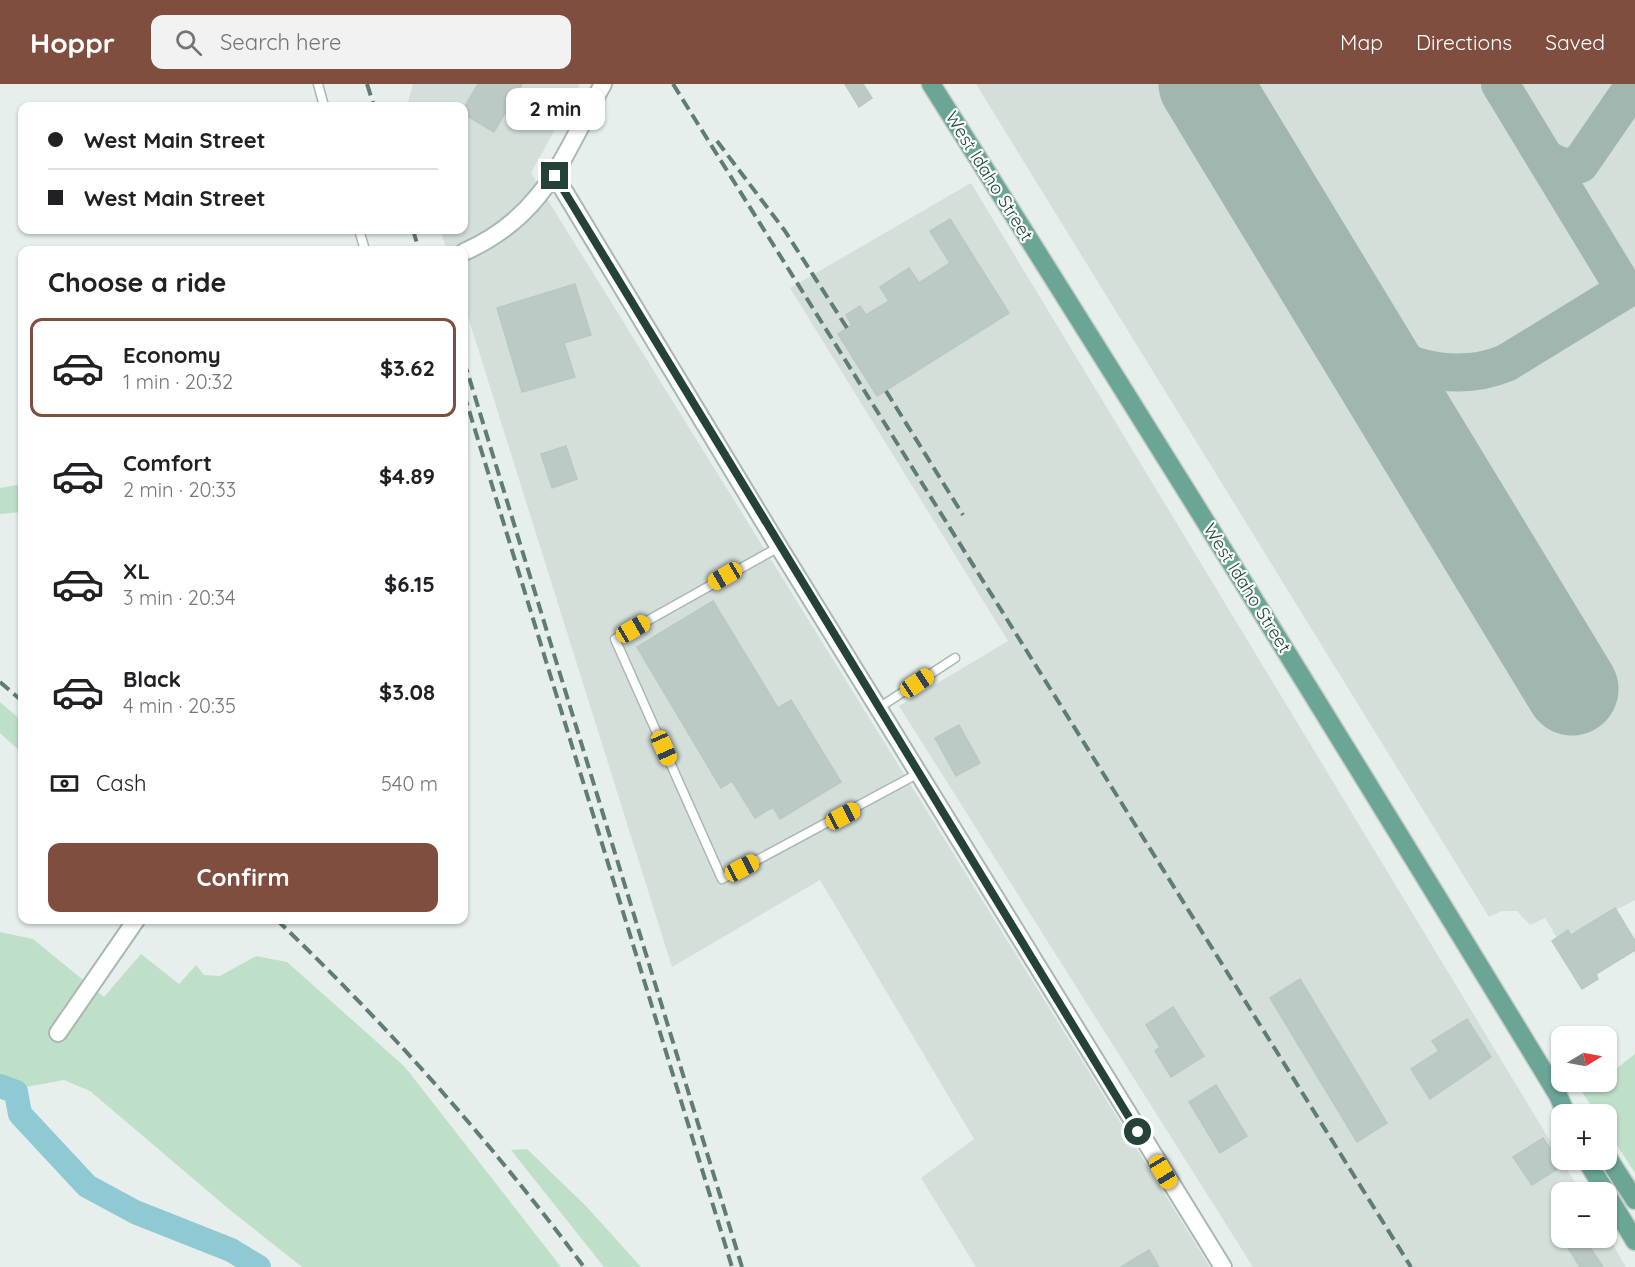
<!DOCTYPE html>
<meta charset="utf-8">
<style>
body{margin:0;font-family:Quicksand,sans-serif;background:#f2f2f2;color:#202124;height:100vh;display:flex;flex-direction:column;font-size:22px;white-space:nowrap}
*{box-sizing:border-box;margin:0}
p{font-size:20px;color:#757577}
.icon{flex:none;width:33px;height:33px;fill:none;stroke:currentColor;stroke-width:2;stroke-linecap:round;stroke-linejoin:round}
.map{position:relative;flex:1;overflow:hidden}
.sheet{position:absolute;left:18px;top:162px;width:450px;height:678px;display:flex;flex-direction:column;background:#fff;border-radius:12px;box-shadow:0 2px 4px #0004}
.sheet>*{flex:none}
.banner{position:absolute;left:18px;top:18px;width:450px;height:132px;border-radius:12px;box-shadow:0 2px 4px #0004;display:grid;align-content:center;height:132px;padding:0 30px;background:#fff}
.needle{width:39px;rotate:80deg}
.tools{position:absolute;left:1551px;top:942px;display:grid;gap:12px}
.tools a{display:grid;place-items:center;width:66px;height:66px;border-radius:12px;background:#fff;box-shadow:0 2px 4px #0004;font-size:30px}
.end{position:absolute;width:27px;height:27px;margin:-14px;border:8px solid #24423a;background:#fff;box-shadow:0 0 0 3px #fff}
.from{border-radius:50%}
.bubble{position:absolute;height:42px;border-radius:12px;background:#fff;box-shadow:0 2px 4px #0004;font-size:20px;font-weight:800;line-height:42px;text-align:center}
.car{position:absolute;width:18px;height:36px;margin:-18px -9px;border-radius:8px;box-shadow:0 0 4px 2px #0007;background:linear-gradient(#f5c518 24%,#345 0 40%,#f5c518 0 76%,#345 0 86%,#f5c518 0)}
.banner b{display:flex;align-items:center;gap:21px;height:57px;font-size:22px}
.banner b+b{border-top:2px solid #e0e0e0}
.banner i{width:15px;height:15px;background:#202124}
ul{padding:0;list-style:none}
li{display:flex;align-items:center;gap:18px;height:99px;margin:0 12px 9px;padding:0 18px;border:3px solid transparent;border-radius:12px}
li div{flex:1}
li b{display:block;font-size:22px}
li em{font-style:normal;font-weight:800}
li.active{border-color:#7f4e3f}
li>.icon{width:54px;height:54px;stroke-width:1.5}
h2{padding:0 30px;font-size:27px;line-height:72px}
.pay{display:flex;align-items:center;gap:15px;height:66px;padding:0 30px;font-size:22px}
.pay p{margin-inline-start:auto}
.cta{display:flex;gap:12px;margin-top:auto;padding:12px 30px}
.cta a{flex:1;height:69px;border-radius:12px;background:#7f4e3f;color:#fff;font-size:24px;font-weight:800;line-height:69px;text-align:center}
header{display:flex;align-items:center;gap:36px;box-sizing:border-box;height:84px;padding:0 30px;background:#7f4e3f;color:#fff}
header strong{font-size:28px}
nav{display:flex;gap:33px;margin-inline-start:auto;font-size:21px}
.search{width:420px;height:54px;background:#f2f2f2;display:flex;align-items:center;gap:15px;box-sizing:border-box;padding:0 21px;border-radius:12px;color:#757577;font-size:22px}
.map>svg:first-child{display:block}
.built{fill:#d4dfda}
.green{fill:#bfe0c8}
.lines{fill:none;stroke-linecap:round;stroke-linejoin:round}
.river{stroke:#8ec9d4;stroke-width:24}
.taxiway{stroke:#a2b6b0;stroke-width:38}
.runway{stroke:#a2b6b0;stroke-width:93}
.building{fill:#bbcac4;stroke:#b8c9c2;stroke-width:1.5}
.service-casing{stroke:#a8b8b2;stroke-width:11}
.minor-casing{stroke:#a8b8b2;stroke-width:20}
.primary-casing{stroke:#c2cac8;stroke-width:21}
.service{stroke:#fff;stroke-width:8}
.minor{stroke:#fff;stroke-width:16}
.primary{stroke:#6aa596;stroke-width:18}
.rail{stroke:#5f7d75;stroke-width:4;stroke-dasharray:12 6;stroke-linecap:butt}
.route{stroke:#24423a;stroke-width:8}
.labels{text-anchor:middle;stroke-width:4.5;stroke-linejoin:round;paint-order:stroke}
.street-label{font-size:18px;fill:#24423a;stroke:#f7fbf9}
</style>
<header>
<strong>Hoppr</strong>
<div class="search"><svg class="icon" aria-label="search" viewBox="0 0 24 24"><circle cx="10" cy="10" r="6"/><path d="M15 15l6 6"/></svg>Search here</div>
<nav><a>Map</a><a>Directions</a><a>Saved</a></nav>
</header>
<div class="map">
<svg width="1635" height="1183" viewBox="0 0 1635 1183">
<rect width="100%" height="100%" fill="#e6efeb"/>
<g class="built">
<path d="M413 0H580L531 89 1210 1183H976L921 1094 974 1055 820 796 672 883 464 220V166H447L440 146H464V22H407Z"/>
<path d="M976 0H1635V816L1572 849 1568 846 1557 854 1545 834 1530 841 1517 827H1502L1489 833Z"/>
<path d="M971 99 1581 1108H1562V1154H1606L1607 1151 1626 1183H1253L899 622 1008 557 790 204Z"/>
</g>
<g class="green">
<path d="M22 400V428L0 430V404Z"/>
<path d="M0 618 22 637 21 668 0 649Z"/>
<path d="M0 848 33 855 104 913 141 870 179 900 196 881 204 891 220 892 256 872 287 878 405 983 561 1183H302L230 1126 90 1007 64 996 26 1003 0 990Z"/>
<path d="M1635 970V1089L1607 1046 1606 1030H1597L1582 1008 1599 998H1606L1607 992Z"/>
<path d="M527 1065 586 1122 641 1183H604L511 1066Z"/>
</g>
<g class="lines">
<path class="river" d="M0 1002 16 1008 20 1030 87 1102 135 1128 231 1166 259 1183"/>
<g class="taxiway">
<path d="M1546 75 1564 84 1580 80 1635 0"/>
<path d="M1337 217C1350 233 1362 249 1378 262 1413 290 1465 296 1506 279L1625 206 1500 0"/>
</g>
<path class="runway" d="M1205 0 1572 605"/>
</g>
<g class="building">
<path d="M478 0H522L494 48 464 30V24Z"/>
<path d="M845 0H863L872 14 859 23Z"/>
<path d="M950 135 1009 229 877 312 838 250 852 241 846 231 860 222 866 231 889 217 880 203 909 184 919 199 950 179 930 147Z"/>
<path d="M575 200 591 251 564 259 575 293 522 308 497 224Z"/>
<path d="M566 362 577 395 552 404 541 370Z"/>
<path d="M713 517 778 624 791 616 841 698 780 735 773 723 755 734 732 697 721 704 637 563Z"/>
<path d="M959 641 980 679 956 692 935 654Z"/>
<path d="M1615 824 1635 857V866L1596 890 1598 895 1582 905 1552 857 1568 846 1571 851Z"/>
<path d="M1300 895 1387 1039 1357 1058 1270 914Z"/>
<path d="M1173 923 1204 972 1171 993 1155 967 1160 963 1146 941Z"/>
<path d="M1467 935 1491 973 1430 1015 1411 985 1439 967 1432 957Z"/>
<path d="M1216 1001 1247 1052 1220 1069 1189 1018Z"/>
<path d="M1543 1054 1562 1082 1532 1101 1513 1073Z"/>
<path d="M1562 1154H1584L1603 1183H1580Z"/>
<path d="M1149 1166 1159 1183H1121Z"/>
</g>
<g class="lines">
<g class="service-casing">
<g id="service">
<path d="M318 0 324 22"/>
<path d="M359 146 365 166"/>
<path d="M779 463 615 555 722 795 919 689"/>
<path d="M880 623 955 574"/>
</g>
</g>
<g class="minor-casing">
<g id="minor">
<path d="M555 92 779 463 1223 1183"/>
<path d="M464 168C545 132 563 72 603 0"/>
<path d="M58 949 136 836"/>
</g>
</g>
<g class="primary-casing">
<g id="primary">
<path d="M931 0C1143 335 1352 672 1558 1011L1566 1030"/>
<path d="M1606 1071 1635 1116"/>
<path d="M1586 1076 1606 1108"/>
<path d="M1606 1109 1635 1157"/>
</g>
</g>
<use href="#service" class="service"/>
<use href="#minor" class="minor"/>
<use href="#primary" class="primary"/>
<g class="rail">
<path d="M367 0 374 22"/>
<path d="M673 0 1411 1183"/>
<path d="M717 57 785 147 847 244"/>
<path d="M413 146 419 166"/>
<path d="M464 277 742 1183"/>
<path d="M886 307 963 431"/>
<path d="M464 310 732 1183"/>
<path d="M0 598 22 617"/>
<path d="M277 836C389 943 491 1058 584 1183"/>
</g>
</g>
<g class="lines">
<path class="route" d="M555 92 1138 1048"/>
</g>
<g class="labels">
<g class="street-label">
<text transform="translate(989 92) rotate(58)" y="6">West Idaho Street</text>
<text transform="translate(1247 504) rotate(58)" y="6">West Idaho Street</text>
</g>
</g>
</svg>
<div class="tools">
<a><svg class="needle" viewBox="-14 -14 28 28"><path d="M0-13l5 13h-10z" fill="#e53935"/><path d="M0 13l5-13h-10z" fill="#757577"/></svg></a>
<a>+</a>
<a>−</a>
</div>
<i class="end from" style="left:1138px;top:1048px"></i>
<i class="end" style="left:555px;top:92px"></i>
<div class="bubble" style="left:506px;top:4px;width:99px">2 min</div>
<i class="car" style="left:725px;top:492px;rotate:240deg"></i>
<i class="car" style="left:633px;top:545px;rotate:60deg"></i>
<i class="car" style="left:917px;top:599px;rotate:56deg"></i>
<i class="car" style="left:664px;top:664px;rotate:156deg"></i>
<i class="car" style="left:843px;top:732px;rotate:62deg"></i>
<i class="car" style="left:742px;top:784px;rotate:62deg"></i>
<i class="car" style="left:1163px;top:1088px;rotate:149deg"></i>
<div class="banner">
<b><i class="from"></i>West Main Street</b>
<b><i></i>West Main Street</b>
</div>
<section class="sheet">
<h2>Choose a ride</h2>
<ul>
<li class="active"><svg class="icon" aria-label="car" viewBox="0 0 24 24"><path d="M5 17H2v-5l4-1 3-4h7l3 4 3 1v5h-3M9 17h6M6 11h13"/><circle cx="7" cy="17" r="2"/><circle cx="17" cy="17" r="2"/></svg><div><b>Economy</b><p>1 min · 20:32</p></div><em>$3.62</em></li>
<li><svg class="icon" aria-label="car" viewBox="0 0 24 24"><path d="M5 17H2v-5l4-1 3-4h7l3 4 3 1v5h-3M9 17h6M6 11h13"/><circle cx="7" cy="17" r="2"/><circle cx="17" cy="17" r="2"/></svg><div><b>Comfort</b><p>2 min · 20:33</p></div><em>$4.89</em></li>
<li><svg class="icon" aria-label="car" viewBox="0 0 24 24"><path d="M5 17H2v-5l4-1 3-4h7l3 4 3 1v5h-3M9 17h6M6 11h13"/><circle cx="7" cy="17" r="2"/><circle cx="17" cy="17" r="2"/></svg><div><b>XL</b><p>3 min · 20:34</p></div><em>$6.15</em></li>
<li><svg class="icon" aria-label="car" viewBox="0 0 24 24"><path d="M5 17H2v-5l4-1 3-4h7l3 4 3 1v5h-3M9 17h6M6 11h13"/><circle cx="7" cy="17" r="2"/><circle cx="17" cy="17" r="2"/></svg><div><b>Black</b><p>4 min · 20:35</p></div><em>$3.08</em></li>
</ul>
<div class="pay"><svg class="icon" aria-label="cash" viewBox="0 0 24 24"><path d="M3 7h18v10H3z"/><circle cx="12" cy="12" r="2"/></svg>Cash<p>540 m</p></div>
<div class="cta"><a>Confirm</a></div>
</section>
</div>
